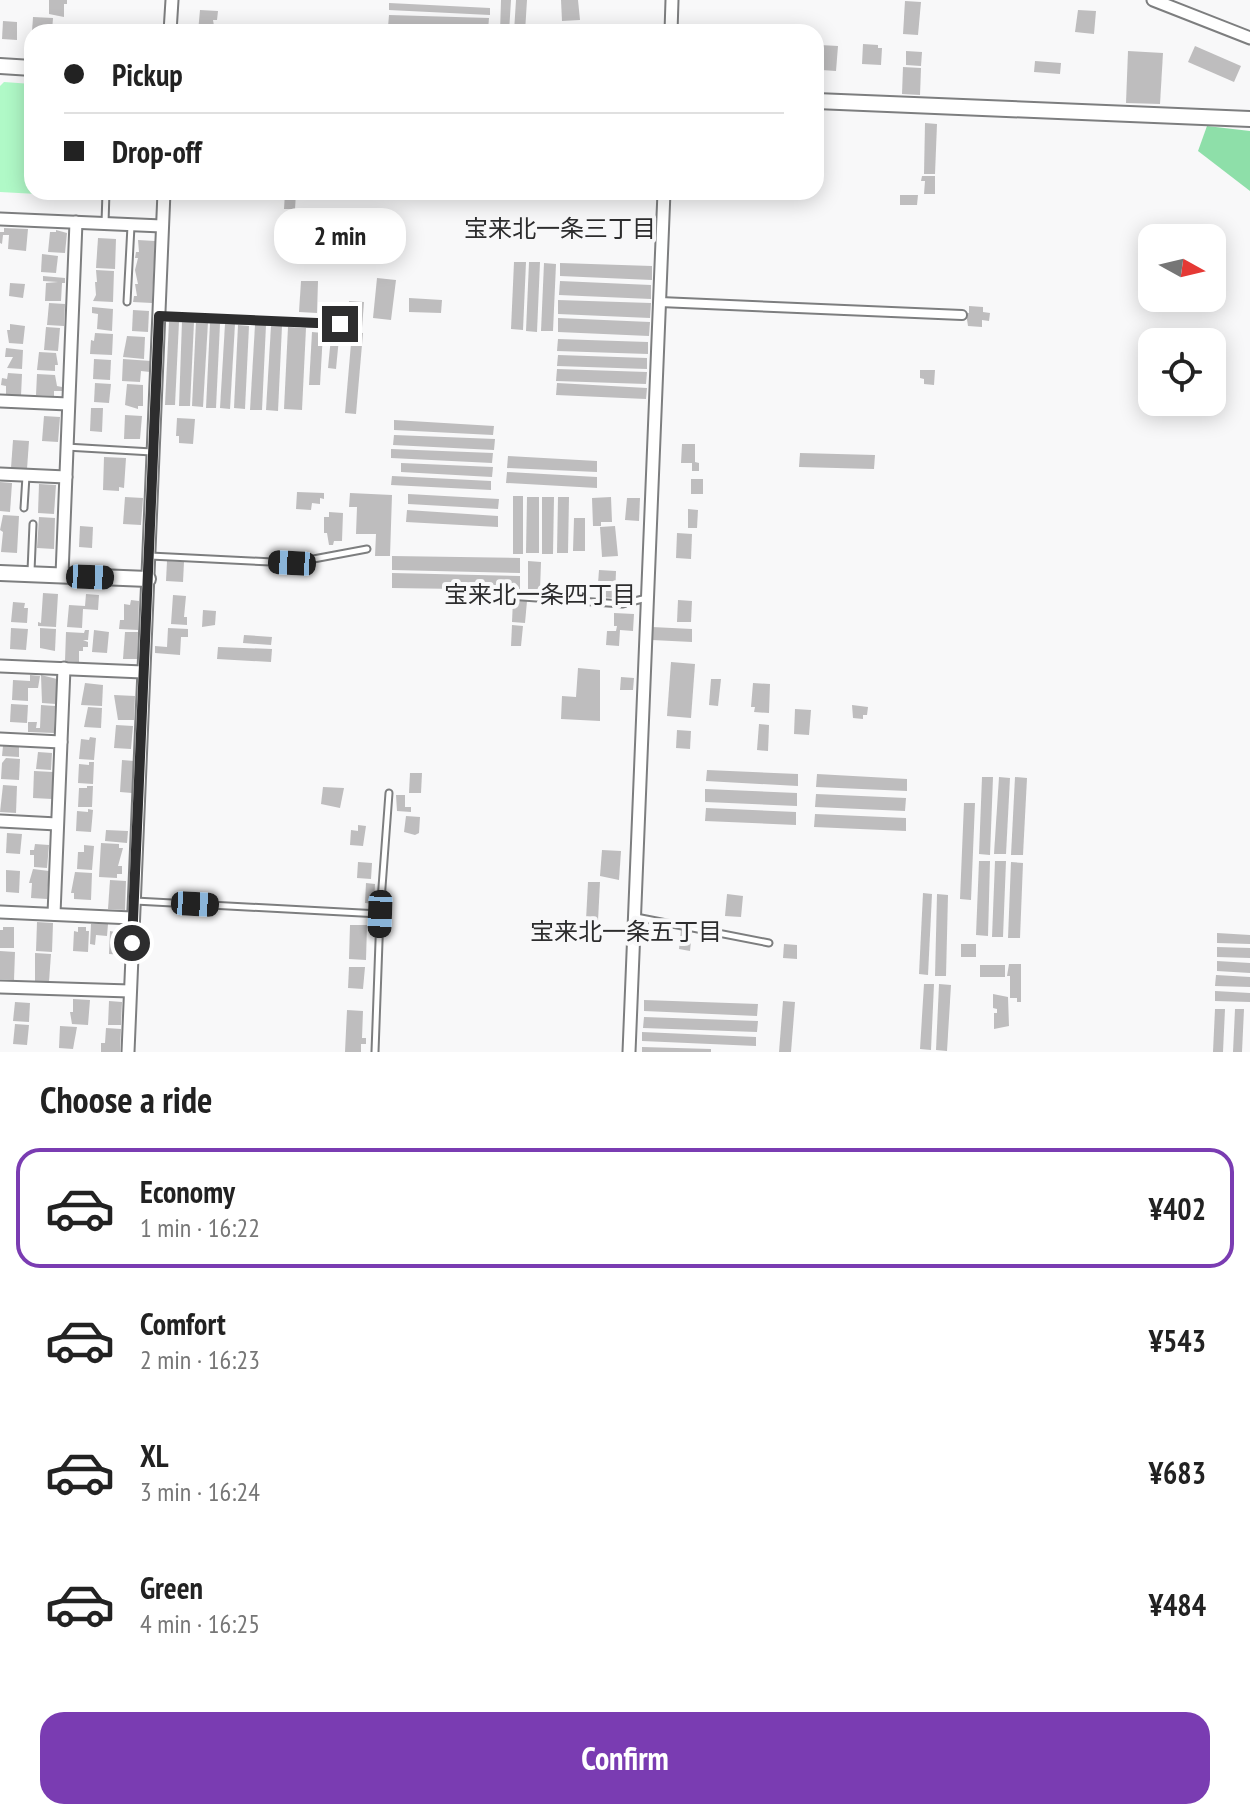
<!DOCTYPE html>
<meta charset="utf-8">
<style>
body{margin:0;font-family:"PT Sans Narrow","Noto Sans JP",sans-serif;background:#f2f2f2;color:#222;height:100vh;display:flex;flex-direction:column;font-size:30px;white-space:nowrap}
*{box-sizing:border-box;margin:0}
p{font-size:26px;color:#767676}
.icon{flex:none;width:44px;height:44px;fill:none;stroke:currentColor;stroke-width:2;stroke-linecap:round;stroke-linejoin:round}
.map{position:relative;height:1052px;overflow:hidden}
.details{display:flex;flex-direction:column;background:#fff;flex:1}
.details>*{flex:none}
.hud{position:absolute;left:24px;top:24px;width:800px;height:176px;border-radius:24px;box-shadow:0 4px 20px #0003;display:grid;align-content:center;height:176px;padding:0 40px;background:#fff}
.needle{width:52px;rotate:98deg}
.controls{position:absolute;left:1138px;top:224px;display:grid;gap:16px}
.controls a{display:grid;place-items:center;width:88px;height:88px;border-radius:16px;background:#fff;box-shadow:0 4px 20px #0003;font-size:40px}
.end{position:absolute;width:36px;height:36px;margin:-18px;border:10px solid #2d2d2e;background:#fff;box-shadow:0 0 0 4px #fff}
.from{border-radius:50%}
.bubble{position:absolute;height:56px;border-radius:24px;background:#fff;box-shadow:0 4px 20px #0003;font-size:26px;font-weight:800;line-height:56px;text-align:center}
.car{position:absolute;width:24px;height:48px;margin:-24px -12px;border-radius:10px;box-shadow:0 0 6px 2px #0007;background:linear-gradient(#222 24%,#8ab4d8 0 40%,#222 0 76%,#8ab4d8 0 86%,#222 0)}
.hud b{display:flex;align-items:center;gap:28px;height:76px;font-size:30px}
.hud b+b{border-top:2px solid #e0e0e0}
.hud i{width:20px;height:20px;background:#222}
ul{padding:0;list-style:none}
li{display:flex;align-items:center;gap:24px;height:120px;margin:0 16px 12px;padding:0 24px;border:4px solid transparent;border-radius:24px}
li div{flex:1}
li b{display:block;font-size:30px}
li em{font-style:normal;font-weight:800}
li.current{border-color:#7a3cb2}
li>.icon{width:72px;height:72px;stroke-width:1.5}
h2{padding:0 40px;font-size:36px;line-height:96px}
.action{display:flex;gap:16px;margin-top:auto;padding:16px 40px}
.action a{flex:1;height:92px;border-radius:24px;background:#7a3cb2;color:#fff;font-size:32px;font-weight:800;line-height:92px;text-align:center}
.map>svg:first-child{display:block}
.green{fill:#b0f9c7}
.forest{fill:#8edfa9}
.building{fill:#bebdbe}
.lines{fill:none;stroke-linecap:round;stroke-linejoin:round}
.service-casing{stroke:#7d7e7f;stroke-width:9}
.pedestrian-casing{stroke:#7d7e7f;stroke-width:12}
.minor-casing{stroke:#7d7e7f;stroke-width:15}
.tertiary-casing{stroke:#7d7e7f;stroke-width:18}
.service{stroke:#fff;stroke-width:5}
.pedestrian{stroke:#fff;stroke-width:8}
.minor{stroke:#fff;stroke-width:11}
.tertiary{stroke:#fff;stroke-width:14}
.route{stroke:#2d2d2e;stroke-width:10}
.labels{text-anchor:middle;stroke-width:8;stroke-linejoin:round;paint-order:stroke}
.neighbourhood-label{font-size:24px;fill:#2d2d2e;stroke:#f8f8f9}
</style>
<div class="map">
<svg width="1250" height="1052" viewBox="0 0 1250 1052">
<rect width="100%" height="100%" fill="#f8f8f9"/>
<path class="green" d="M4 82 32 84V192H74V196L0 192V86Z"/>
<path class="forest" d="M1207 126 1250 131V191L1198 151Z"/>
<g class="building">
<path d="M49 0H67V4H64V17L49 14Z"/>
<path d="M501 0H511L509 32H500Z"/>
<path d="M516 0H527L525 32H514Z"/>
<path d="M561 0H578L580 20 562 21Z"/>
<path d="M905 1 921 2 918 35 903 34Z"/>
<path d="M389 3 490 8V15L389 10Z"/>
<path d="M200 10 218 11 217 20H213L215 32H198Z"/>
<path d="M1078 10 1096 11 1094 34 1075 32Z"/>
<path d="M389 15 489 18 488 30 388 27Z"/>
<path d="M33 17 53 18 52 32H32Z"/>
<path d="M3 21 17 22V40L2 39Z"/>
<path d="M863 44 878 45V48H882L881 65 862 64Z"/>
<path d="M820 45 838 46 836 71 821 70 822 64 818 63Z"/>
<path d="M1195 46 1241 66 1234 82 1188 62Z"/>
<path d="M906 51 922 52 921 66 906 65Z"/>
<path d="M1128 51 1163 53 1160 104 1126 103Z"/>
<path d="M1035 61 1061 63 1060 74 1034 72Z"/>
<path d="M903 67 921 68 920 95 902 94Z"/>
<path d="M925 123 937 124 935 174H924Z"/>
<path d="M922 176H935V194H924L925 181H921Z"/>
<path d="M285 192H296L295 209H284Z"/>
<path d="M900 195H918L917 205H900Z"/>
<path d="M4 228 28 229 26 251 8 249 9 235H3L2 244 0 243V232H4Z"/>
<path d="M56 230 67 233 65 253 48 252 50 232H56Z"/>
<path d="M98 238 116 239 115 269 96 268Z"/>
<path d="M138 240 155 241 152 303 133 302 134 296H137L135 284H138L135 270 138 258H135L136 252H139Z"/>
<path d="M42 254 58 256 56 273 41 272Z"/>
<path d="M514 262H526L523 330 511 329Z"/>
<path d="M529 262H540L537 332 526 331Z"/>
<path d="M544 263 556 264 553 331H541Z"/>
<path d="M560 263 652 266V280L560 276Z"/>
<path d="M96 270 114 271 113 302 93 301 96 295 95 282H97Z"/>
<path d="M43 276 65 278V283H62L61 301H45L46 283 58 282 43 281Z"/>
<path d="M377 278 396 280 391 320 373 318Z"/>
<path d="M301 281H318L317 313 299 312Z"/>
<path d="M560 281 651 285V299L559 295Z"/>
<path d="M10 283 25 284 23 298 9 296Z"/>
<path d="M409 298 442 300 441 313 409 312Z"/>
<path d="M558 300 651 303 650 318 558 314Z"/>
<path d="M349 301 364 302 362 328 347 327Z"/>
<path d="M49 303 65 304 64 326 47 325Z"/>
<path d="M969 306 983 307V312L990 313 989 321 982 320V327L968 326 966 313H969Z"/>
<path d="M92 307 113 309 112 331 97 329 98 314 92 313Z"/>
<path d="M133 310 149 311 148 332 132 331Z"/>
<path d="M558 318 650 322 649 336 558 332Z"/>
<path d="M169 321 179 322 175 405H165Z"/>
<path d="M182 321 194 322 190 406H179Z"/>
<path d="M196 321 208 322 203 407 192 406Z"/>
<path d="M210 323 220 324 216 408H206Z"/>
<path d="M10 324 25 326 23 344 9 343 7 330H10Z"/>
<path d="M225 324H235L230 409 220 408Z"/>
<path d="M238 325 249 326 245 409 234 408Z"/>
<path d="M255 325H266L262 410H250Z"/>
<path d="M271 326H282L278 411 266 410Z"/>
<path d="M46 327 60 328 58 351 44 350Z"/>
<path d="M288 327 306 328 302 410 284 409Z"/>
<path d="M312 332 323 333 320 385H309Z"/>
<path d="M352 332 363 333 356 414 345 413Z"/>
<path d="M95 333 113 334 112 355 90 354 91 340 94 341Z"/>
<path d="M127 336 145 337 144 359 123 357Z"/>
<path d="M331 337 339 338 336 369 328 368Z"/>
<path d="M558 339 648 342V354L557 351Z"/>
<path d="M6 348 23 350 22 369 7 368 13 357H5Z"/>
<path d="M39 352 56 353 58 365H55V371L37 370Z"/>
<path d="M558 355 647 358V369L557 366Z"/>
<path d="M94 359 111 360 110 380 93 379Z"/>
<path d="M123 359 151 361 150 372 141 371 140 382 122 381Z"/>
<path d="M557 369 647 372 646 384 556 381Z"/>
<path d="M920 370H935L934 385 924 384V379L920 378Z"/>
<path d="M8 373 22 374 21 396 6 395V386L1 385 2 378 7 379Z"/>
<path d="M37 374 55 375 57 386 62 387V391H54V396L36 395Z"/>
<path d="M95 383 111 384 109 403 94 402Z"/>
<path d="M557 383 647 388 646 399 556 395Z"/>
<path d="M127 384 143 385V406H138V409L125 405Z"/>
<path d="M91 408H103L102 432 90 431Z"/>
<path d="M125 415 142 416 140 439H124Z"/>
<path d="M44 416 60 417 58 442 42 441Z"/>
<path d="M177 418 195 419 193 444 179 443V436H176Z"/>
<path d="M394 420 494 426 493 435 394 430Z"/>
<path d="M394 435 495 439 494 450 393 445Z"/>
<path d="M13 440 29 441 27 469 11 468Z"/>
<path d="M682 444H695V462L699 463V471H692V463H681Z"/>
<path d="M391 449 493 453 492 463 391 458Z"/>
<path d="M800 453 875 455 874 469 799 467Z"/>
<path d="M508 456 597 461V472L507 468Z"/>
<path d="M104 457 126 458 124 488 119 487V491L103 490Z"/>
<path d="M401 463 493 467 492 477 401 472Z"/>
<path d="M507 472 597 477V488L506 483Z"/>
<path d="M392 476 491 481V490L391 485Z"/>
<rect x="691" y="479" width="12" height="15"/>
<path d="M0 482 12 483 10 512 0 511Z"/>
<path d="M39 484 56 485 54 514 38 513Z"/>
<path d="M297 492 324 493V499L320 498V504L312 503 311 510 296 509Z"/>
<path d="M350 493 392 495 390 556H375L376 534H356L357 507H349Z"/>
<path d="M408 494 499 499 498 509 408 504Z"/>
<rect x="513" y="496" width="10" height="58"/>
<path d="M125 497 143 498 141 525 123 524Z"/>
<path d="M527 497H539V553H526Z"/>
<path d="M542 497H554L553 554H542Z"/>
<path d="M558 497H569L568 553H557Z"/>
<path d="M611 497 612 522H601V526H593L592 498Z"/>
<path d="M627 498H640L639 521 625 520Z"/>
<path d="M688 509 698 510 697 528H688Z"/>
<path d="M407 510 498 516V527L406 522Z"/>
<path d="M329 512 343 513 342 541H334L333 545H329L327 533H324V517H329Z"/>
<path d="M3 515 19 516 17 553 1 552 3 532 0 530Z"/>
<path d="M39 517 55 518 54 549 37 548Z"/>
<path d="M574 518H585V551H573Z"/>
<path d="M80 526 93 527 92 548 79 547Z"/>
<path d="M615 526 618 556 602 557 600 527Z"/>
<path d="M677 533 692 534 691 559 676 558Z"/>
<path d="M392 556 520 558V573L392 570Z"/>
<path d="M167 561 184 562 183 582 166 581Z"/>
<path d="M528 561 541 562 540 590H528Z"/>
<path d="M599 570 616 571 615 598 597 597Z"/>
<path d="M392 573 520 576V590L392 588Z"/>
<path d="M43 593 58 594 56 627 38 626V622L41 623Z"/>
<path d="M86 594 99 595 98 610 83 609 82 628 67 627 69 605 85 606Z"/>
<path d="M173 595 186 596 184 617H187V625L171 624Z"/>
<path d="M131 600 139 601 138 630 119 629 120 620H124V604L130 605Z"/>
<path d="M513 600 527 601 525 623 512 622Z"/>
<path d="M678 600 692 601 691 622H677Z"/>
<path d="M13 602 25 603 24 608H28L27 623 11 622Z"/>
<path d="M203 610 216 611 215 625 202 627Z"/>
<path d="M614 613 634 614 633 631 620 630 619 646 606 645 607 631H616L617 626H614Z"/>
<path d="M512 625 523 626 521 646H511Z"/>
<path d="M652 627 692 629V642L652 640Z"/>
<path d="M11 628 28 629 26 650 10 649Z"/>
<path d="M40 628 56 629 55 651 40 648Z"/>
<path d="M168 628 188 629V637H181L180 655 155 653V646L167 647Z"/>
<path d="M85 630H89L88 640H83L88 642V647H83V651H79V662L65 661 66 632 84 633Z"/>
<path d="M94 630 109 632 107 653 92 652Z"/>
<path d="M125 632H138L137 659H123Z"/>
<path d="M244 635 272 637 271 645 243 643Z"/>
<path d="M218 647 272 649 271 662 217 659Z"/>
<path d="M671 662 695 664 691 718 667 716Z"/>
<path d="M578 668 600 670V721L561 719 562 696 576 697Z"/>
<path d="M30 675 40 676 38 688H28V701L12 700 13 680 30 681Z"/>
<path d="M41 675 57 679 56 704 42 703Z"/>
<path d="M621 677 634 678 633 690H620Z"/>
<path d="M711 679H721L718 706 709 705Z"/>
<path d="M85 683 103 685 102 706 81 705Z"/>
<path d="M753 683 770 684 769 713 754 712 755 707H751Z"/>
<path d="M114 695 135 696 134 720H118Z"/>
<path d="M11 704 28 705 27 723 10 722Z"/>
<path d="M41 705 55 706 54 733 28 732V722H37L36 728H40Z"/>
<path d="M852 705 868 707 867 715H863V719L853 718Z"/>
<path d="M88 707 102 708 101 728 84 727Z"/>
<path d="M795 709 811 710 809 735 794 734Z"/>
<path d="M759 724 769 725 768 751 757 750Z"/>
<path d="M116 725 133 726 131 749 114 748Z"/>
<path d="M677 730 691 731 690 749 676 748Z"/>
<path d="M90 737 96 738 94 760 79 759 81 739 89 740Z"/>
<path d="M3 746 19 747V757L2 756Z"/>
<path d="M38 752 52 753 51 770 36 769Z"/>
<path d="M6 758 20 759 19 780 1 779 2 763Z"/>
<path d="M122 760 134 761 132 793 120 792Z"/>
<path d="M89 762H94L93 784 78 783 79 764 89 765Z"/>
<path d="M707 770 798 774V786L706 781Z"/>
<path d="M34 771 53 772 52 799 33 798Z"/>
<path d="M410 773H422L421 793H409Z"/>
<path d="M817 774 907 779V791L816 787Z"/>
<path d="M982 777H993L990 855 979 854Z"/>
<path d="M999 777 1010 778 1006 854H994Z"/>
<path d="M1015 777 1027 778 1023 855H1011Z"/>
<path d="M3 785 17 786 16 813 0 812Z"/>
<path d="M87 786H93L92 807H78L79 788H87Z"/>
<path d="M323 787 344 788 340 808 321 804Z"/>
<path d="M705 789 797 793V806L705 802Z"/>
<path d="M816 794 906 798 905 811 815 807Z"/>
<path d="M396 795H405V807H411V812L397 811Z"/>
<path d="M964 803H975L971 900 960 899Z"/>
<path d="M706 808 796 812V825L705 821Z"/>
<path d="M88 809 93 810 91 832 76 831 77 811 88 812Z"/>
<path d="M815 814 906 818V831L814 827Z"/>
<path d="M406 816 420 817 419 833 415 835 404 832Z"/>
<path d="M358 825 366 826 363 846 350 845 351 830 358 831Z"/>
<path d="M106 830 128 831 127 843 105 841Z"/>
<path d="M7 833 22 834 20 854 6 853Z"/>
<path d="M101 843 119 844V848H123L118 866H122V874H117V878L99 877Z"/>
<path d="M35 844 49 845 47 868 34 867V855H30V850H34Z"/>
<path d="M84 845 94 846 92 870 77 869 78 852H84Z"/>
<path d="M602 850 621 851 619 880 600 876Z"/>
<path d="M979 861H990L988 936 976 935Z"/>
<path d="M995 861H1006L1003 937H992Z"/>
<path d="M358 862 372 863 371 879 357 878Z"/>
<path d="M1011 862 1023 863 1020 938H1008Z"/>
<path d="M33 869 49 871 47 899 31 898 32 883H29Z"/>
<path d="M6 870 20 871 19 893 6 892Z"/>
<path d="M75 872 92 873 91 900 74 899V893H71Z"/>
<path d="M110 880 126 881 125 910 108 909Z"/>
<path d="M588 882H600L598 921 586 920Z"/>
<path d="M366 883 375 884 374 904 365 903Z"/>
<path d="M923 893 932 894 928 975 919 974Z"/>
<path d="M727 894 743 896 741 917 725 916Z"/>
<path d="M937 894 948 895 946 976H935Z"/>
<path d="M37 922 53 923 52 952 36 951Z"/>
<path d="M91 924H108L107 936 96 935 95 945 90 944Z"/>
<path d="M350 925H367L366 960 349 959Z"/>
<path d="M3 927H14V948H0V930H3Z"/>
<path d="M78 927H86V931H89L88 952 73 951 74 931 78 932Z"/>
<path d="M681 930 692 931 690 951 679 949Z"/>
<path d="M110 931 125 934 124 955 109 954Z"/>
<path d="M1217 933 1250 935V944L1217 943Z"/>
<path d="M784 944 797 945V959L783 958Z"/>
<rect x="961" y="944" width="15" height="13"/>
<path d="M1217 947 1250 948V958L1217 957Z"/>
<path d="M0 951 15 952 14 980 0 979Z"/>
<path d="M35 953 51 954 49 982 35 981Z"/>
<path d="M1217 961 1250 963V973L1217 971Z"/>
<path d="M1009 964H1021V1002H1017V998H1010V976H1007Z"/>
<rect x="980" y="965" width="25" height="12"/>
<path d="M349 967H365L363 989 348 988Z"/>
<path d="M1216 975 1250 977V987L1215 986Z"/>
<path d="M924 984H934L931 1050 920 1049Z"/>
<path d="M939 984 951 985 947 1051 936 1050Z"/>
<path d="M1215 991 1250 993V1002L1215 1001Z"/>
<path d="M993 994 1008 997 1009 1026 994 1029V1013H997V1009L993 1008Z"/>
<path d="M73 999 90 1000 88 1025 72 1024 70 1012H73Z"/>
<path d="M644 1000 758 1004 757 1016 644 1011Z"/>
<path d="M109 1001 122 1002 121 1025H108Z"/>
<path d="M783 1001 795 1002 791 1052H779Z"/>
<path d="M15 1002 30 1003 29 1022 13 1021Z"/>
<path d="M1215 1009H1225L1223 1052H1213Z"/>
<path d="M1235 1009H1244L1242 1052H1233Z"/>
<path d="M347 1010 363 1011 362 1038H366V1044H361V1052H345Z"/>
<path d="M644 1017 758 1021 757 1032 643 1028Z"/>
<path d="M15 1024 29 1025 27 1045 13 1044Z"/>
<path d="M60 1026 77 1027 73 1049 59 1048Z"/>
<path d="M106 1028 121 1029 120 1052H101V1043H105Z"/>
<path d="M642 1032 756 1037V1046L642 1041Z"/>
<path d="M642 1047 711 1049V1052H642Z"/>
</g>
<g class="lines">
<g class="service-casing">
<g id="service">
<path d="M105 223 106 192"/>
<path d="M127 302 131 226"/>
<path d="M161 317 340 324"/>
<path d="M66 447 152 452"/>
<path d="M24 508 26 476"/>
<path d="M150 556 292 563 367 549"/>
<path d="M31 571 33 524"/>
<path d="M507 596 622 604 647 598"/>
<path d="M135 901 380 914 375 1052"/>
<path d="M380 914 389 793"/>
<path d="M636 917 769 943"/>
</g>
</g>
<g class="pedestrian-casing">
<path id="pedestrian" d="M660 302 962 315"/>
</g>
<g class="minor-casing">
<g id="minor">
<path d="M1153 0 1250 38"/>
<path d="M170 32 172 0"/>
<path d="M671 32 672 0"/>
<path d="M0 219 162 226"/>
<path d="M0 401 68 404"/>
<path d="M0 474 66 477"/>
<path d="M62 575 76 222"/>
<path d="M0 666 143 672"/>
<path d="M0 739 61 742"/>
<path d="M0 821 57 824"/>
<path d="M0 912 132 918"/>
<path d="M54 914 64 668"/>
<path d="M0 987 130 991"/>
<path d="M128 1052 164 192"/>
<path d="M629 1052 664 192"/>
</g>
</g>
<g class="tertiary-casing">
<g id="tertiary">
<path d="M0 66 32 68"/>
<path d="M816 101 1250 119"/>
<path d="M0 573 148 579"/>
</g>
</g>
<use href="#service" class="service"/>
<use href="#pedestrian" class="pedestrian"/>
<use href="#minor" class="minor"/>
<use href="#tertiary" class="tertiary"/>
</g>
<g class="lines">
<path class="route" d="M132 943 159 316 340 324"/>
</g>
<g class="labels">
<g class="neighbourhood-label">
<text x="560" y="237">宝来北一条三丁目</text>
<text x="540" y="603">宝来北一条四丁目</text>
<text x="626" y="940">宝来北一条五丁目</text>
</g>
</g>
</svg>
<div class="controls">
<a><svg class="needle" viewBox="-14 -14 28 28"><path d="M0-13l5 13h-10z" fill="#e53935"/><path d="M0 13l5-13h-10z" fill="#767676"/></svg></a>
<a><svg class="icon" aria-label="locate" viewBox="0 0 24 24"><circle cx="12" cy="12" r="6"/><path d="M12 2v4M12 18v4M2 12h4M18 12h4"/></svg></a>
</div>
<i class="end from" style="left:132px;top:943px"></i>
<i class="end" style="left:340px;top:324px"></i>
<div class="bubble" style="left:274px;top:208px;width:132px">2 min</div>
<i class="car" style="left:292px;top:563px;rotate:273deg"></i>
<i class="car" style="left:90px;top:577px;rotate:92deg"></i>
<i class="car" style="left:195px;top:904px;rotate:93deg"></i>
<i class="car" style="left:380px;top:914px;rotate:182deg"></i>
<div class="hud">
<b><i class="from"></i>Pickup</b>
<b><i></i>Drop-off</b>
</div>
</div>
<section class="details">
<h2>Choose a ride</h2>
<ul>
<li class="current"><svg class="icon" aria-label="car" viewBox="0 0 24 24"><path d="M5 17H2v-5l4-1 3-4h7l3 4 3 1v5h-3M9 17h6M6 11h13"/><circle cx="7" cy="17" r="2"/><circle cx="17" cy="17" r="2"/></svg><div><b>Economy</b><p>1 min · 16:22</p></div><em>¥402</em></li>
<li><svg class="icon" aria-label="car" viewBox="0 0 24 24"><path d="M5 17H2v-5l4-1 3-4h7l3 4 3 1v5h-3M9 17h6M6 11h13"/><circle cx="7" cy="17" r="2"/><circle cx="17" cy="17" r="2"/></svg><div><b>Comfort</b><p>2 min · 16:23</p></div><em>¥543</em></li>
<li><svg class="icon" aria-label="car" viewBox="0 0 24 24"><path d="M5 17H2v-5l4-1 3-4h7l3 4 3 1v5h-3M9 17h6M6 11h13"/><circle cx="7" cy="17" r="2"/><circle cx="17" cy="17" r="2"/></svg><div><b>XL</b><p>3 min · 16:24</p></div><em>¥683</em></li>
<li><svg class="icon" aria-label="car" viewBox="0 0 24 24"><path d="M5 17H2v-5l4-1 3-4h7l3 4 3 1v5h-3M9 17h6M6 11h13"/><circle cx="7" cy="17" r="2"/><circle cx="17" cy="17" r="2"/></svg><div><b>Green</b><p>4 min · 16:25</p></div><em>¥484</em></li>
</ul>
<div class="action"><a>Confirm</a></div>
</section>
